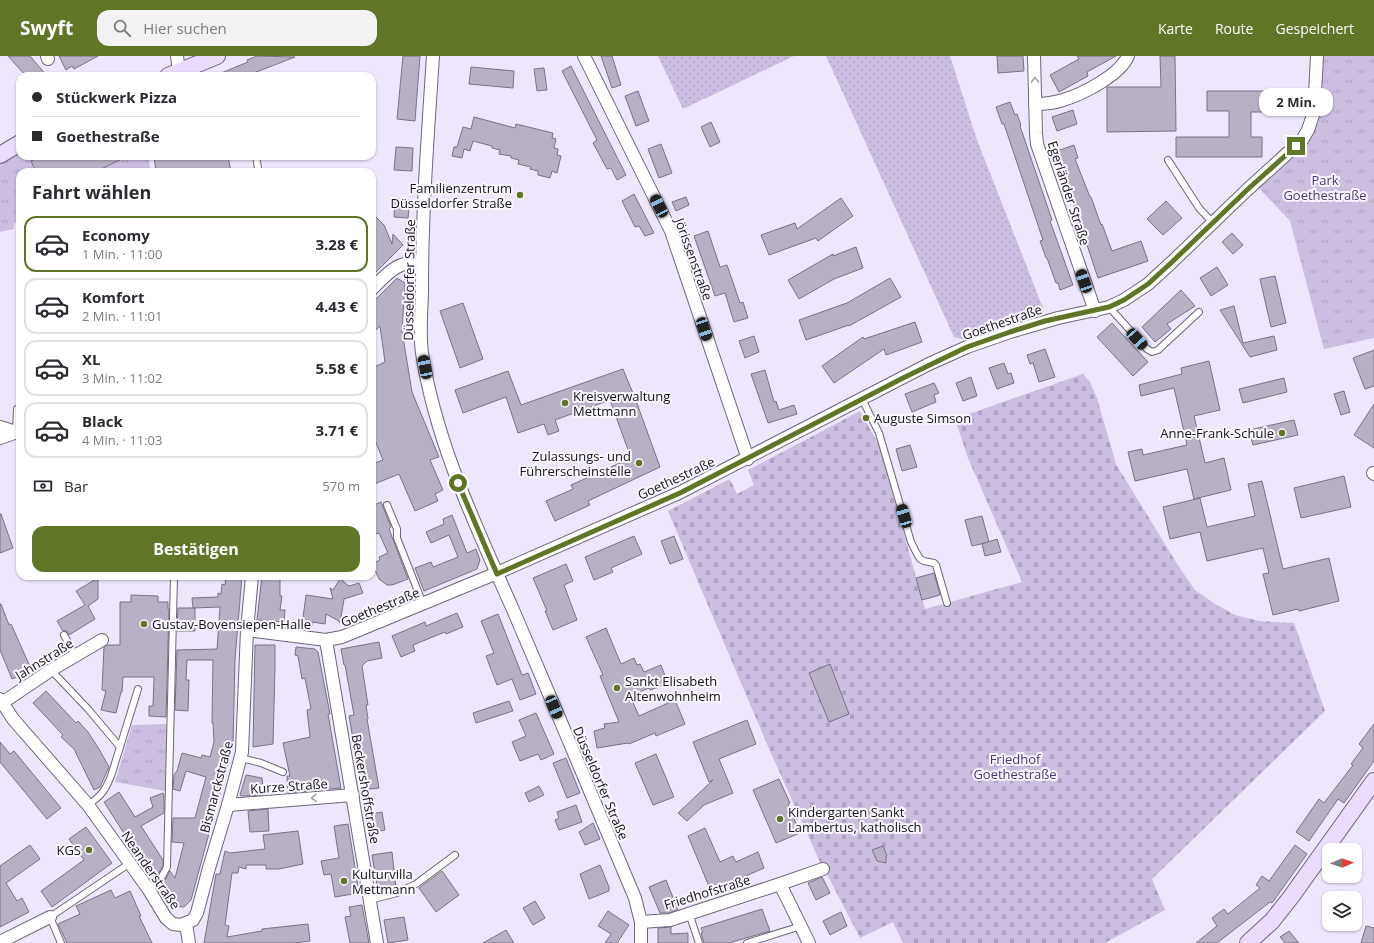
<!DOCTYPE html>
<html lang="de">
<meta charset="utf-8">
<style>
body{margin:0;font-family:"Open Sans",sans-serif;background:#f2f2f3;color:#2b2b33;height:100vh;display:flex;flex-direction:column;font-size:15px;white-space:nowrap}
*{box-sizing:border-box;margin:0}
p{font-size:13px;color:#7c7c81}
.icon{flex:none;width:22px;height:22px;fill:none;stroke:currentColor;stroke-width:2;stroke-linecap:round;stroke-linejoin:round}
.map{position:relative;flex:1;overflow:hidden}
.details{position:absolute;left:16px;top:112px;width:360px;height:412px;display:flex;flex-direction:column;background:#fff;border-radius:12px;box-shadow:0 1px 3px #0004}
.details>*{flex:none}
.top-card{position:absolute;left:16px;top:16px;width:360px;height:88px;border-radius:12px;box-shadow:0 1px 3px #0004;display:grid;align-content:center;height:88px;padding:0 16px;background:#fff}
.needle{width:26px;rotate:88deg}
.tools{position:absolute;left:1322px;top:787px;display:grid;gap:8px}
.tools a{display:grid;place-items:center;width:40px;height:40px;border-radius:8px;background:#fff;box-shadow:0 1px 3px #0004;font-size:20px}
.end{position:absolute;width:18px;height:18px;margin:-9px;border:5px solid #607525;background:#fff;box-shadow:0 0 0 2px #fff}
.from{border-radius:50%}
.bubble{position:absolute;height:28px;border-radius:12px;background:#fff;box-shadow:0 1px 3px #0004;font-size:13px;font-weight:700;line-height:28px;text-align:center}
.car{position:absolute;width:12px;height:24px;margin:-12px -6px;border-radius:5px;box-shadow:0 0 3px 1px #0007;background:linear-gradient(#222 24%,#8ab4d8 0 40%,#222 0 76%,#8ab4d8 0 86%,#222 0)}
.top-card b{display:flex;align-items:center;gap:14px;height:38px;font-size:15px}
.top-card b+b{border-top:1px solid #e1e1e2}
.top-card i{width:10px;height:10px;background:#2b2b33}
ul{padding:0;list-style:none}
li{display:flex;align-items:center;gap:12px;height:56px;margin:0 8px 6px;padding:0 8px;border:2px solid #e1e1e2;border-radius:12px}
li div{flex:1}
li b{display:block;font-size:15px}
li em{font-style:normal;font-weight:700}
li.current{border-color:#607525}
li>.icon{width:36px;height:36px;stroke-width:1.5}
h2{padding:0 16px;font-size:18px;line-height:48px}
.pay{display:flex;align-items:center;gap:10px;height:44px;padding:0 16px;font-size:15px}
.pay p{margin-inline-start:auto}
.cta{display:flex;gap:8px;margin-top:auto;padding:8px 16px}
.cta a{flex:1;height:46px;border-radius:12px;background:#607525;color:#fff;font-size:16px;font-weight:700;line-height:46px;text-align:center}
header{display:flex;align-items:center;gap:24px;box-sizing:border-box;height:56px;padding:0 20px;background:#607525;color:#fff}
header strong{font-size:19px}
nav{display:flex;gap:22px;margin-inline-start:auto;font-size:14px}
.search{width:280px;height:36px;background:#f2f2f3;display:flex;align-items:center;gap:10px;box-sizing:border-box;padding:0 14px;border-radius:12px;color:#7c7c81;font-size:15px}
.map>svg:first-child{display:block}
.cemetery{fill:url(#cemetery-stones)}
.park{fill:url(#park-tufts)}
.garden{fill:url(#garden-dots)}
.building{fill:#b8b1c5;stroke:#7a7386}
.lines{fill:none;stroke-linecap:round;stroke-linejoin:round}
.lane-casing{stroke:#6d6678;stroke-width:8}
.street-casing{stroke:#6d6678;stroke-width:14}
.secondary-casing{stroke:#6d6678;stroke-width:18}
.lane{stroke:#fff;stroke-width:6}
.street{stroke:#fff;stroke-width:12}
.secondary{stroke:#ebdcfe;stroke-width:16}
.oneway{stroke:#a1a0a3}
.route{stroke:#607525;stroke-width:5}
.poi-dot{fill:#607525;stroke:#f9f6ff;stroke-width:1.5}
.labels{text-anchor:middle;stroke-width:4;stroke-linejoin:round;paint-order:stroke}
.park-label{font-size:13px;fill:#4f366e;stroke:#f9f6ff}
.poi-label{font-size:13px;fill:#151219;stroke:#f9f6ff;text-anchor:start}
.street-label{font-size:13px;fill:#151219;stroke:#f9f6ff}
</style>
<header>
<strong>Swyft</strong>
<div class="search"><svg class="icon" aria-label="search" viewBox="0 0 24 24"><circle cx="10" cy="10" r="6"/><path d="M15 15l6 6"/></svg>Hier suchen</div>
<nav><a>Karte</a><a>Route</a><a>Gespeichert</a></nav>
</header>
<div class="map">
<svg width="1374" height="887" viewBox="0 0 1374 887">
<defs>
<pattern id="cemetery-stones" width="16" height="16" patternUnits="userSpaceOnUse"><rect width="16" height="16" fill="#cbbee0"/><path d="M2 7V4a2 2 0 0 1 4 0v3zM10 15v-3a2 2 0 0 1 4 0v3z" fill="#ada2c0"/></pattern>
<pattern id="park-tufts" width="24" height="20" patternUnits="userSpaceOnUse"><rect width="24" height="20" fill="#cbbee0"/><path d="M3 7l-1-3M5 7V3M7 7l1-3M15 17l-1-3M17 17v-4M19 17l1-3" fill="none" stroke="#ada2c0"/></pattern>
<pattern id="garden-dots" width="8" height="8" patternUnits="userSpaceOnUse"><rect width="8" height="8" fill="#cbbee0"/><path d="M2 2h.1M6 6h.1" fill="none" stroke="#ada2c0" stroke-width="1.8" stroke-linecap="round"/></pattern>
</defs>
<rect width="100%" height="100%" fill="#eee6fc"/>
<path class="cemetery" d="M1083 318 1090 326 1097 342 1116 408 1179 511 1195 534 1215 548 1235 559 1259 565 1294 567 1325 655 1152 823 1165 854 1105 887H903L893 866 860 882 828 820 823 813 770 695 668 455 730 423 737 438 754 429 748 414 860 355 879 389 925 553 1022 526 968 402 955 363Z"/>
<g class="park">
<path d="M1321 0H1374V282L1324 293 1290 165 1257 130 1313 76Z"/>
<path d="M20 94V100H148L151 116H20V166L14 167V173L0 176V107Z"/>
<path d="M168 668 166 735 115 726 132 669Z"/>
</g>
<g class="garden">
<path d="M658 0H794L683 53Z"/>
<path d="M826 0H950L977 84 1043 252 961 283 954 281Z"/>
</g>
<g class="building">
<path d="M8 0H30L47 20H26Z"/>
<path d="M59 0H98L74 13 72 10 66 14Z"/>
<path d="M257 0 295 1 246 20H214L248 6 247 4Z"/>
<path d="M403 0H420L415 65 397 63Z"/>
<path d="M601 0H612L621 29 612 32Z"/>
<path d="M997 0H1023L1024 15 998 17Z"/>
<path d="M1077 0H1116L1087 16 1088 20 1059 36 1050 19 1079 3Z"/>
<path d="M1160 0H1175L1176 75 1107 76V31H1161Z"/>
<path d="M571 10 626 119 617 124 611 112 607 113 593 87 597 84 562 15Z"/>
<path d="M471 11 514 15 513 32 469 28Z"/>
<path d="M544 12 547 34 537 35 534 13Z"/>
<path d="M638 35 649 65 636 70 625 40Z"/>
<path d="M1207 35H1295V56H1251V81H1262V101H1176V81H1229V55H1207Z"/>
<path d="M1010 46 1015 59 1017 58 1021 69 1020 70 1052 164 1050 165 1073 229 1060 234 1058 227H1056L1047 202H1046L1040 185 1043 184 1004 68H1002L996 51Z"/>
<path d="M1073 54 1077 68 1057 75 1052 61Z"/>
<path d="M474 61 515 72 516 68 553 77 552 82 556 83 554 92 558 93 557 99 561 100 557 117 552 115 550 122 538 119V115L530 113 531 111 518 108 519 104 511 102V100L499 98 500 94 492 92V90L473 85 470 95 464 93 462 102 452 100 454 91H457L463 71 471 73Z"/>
<path d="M711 66 720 86 710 91 701 71Z"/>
<path d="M661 88 672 117 659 122 648 93Z"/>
<path d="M1074 89 1078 102 1075 103 1090 141H1091L1101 169 1102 168 1112 195 1141 185 1148 205 1098 222 1064 120 1066 119 1057 95Z"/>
<path d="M396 91 413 92 412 115 394 114Z"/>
<path d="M42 100H128L95 116H36L31 105Z"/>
<path d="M154 100H228L231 116H156Z"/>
<path d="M634 138 654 177 645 180 639 170 635 171 622 145Z"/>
<path d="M686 141 689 149 676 155 672 146Z"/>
<path d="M841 142 853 160 818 185 816 182 769 199 761 179 795 167 797 173Z"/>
<path d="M395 143 410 144 408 162 394 161Z"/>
<path d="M1166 145 1182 162 1163 179 1147 163Z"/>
<path d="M372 157 384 169 392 188 393 178 403 189 372 220Z"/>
<path d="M708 175 720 211 727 209 740 247 743 246 748 262 734 266 725 237 715 240 694 180Z"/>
<path d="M1232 177 1243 189 1233 198 1222 186Z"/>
<path d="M856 191 863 212 834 223 799 243 788 224 833 198V200Z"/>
<path d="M1217 211 1228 229 1211 240 1200 222Z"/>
<path d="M1275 220 1286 267 1271 271 1260 223Z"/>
<path d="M397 222 405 227 402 275 412 336 439 401 430 404 443 434 435 438 438 445 415 455 399 418 372 429V408L383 404 372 377V312L385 306 380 270 372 278V247Z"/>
<path d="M890 222 901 241 849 270V269L806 284 799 264 847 247Z"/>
<path d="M1181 234 1195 250 1167 268 1171 273 1155 286 1142 271Z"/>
<path d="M463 247 483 303 460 312 440 255Z"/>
<path d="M1234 250 1243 287 1274 280 1277 294 1250 301 1220 254Z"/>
<path d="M915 266 922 286 886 299 884 293 834 327 822 310 863 281 864 283Z"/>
<path d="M1112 267 1148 306 1133 320 1097 281Z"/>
<path d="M754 280 759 296 745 302 739 285Z"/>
<path d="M1045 293 1055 321 1039 326 1033 307 1030 308 1027 299Z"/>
<path d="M1374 294V330L1365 333 1353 302Z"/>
<path d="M1209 305 1220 354 1194 360 1205 407 1224 402 1231 434 1194 443 1187 413 1135 425 1128 396 1142 393 1143 399 1187 389 1174 332 1141 340 1139 329 1182 318 1181 312Z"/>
<path d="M1004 307 1008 318 1011 317 1014 327 997 333 989 312Z"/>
<path d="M623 313 635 342 660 411 588 445 590 449 555 465 546 445 573 433 571 429 631 402 610 344 555 364 559 375 548 379 544 368 518 377 506 341 463 357 455 334 508 315 521 349Z"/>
<path d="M765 314 774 346 776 345 779 354 794 349 797 358 768 367 751 318Z"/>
<path d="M971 321 977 340 963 345 956 327Z"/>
<path d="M1284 322 1287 336 1243 347 1239 333Z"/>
<path d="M934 327 939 337 934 339 936 346 912 356 905 338Z"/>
<path d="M1344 335 1350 356 1341 359 1334 338Z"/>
<path d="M1374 348V392L1354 379Z"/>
<path d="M1294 364 1298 379 1253 389 1249 374Z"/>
<path d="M910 389 917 411 902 415 896 393Z"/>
<path d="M1344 420 1351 451 1301 462 1294 432Z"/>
<path d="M1262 425 1283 513 1329 502 1339 545 1299 555 1298 553 1273 559 1263 518 1269 517 1263 492 1207 505 1200 476 1170 483 1163 451 1200 442 1207 471 1255 460 1248 428Z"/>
<path d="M381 446 391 471 389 473 408 523 392 529H387L379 523 372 508 380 504 379 501 388 497 379 477 372 479V450Z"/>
<path d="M0 458H1L13 492 0 497Z"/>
<path d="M452 459 467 497 476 493 480 504 477 513 424 535 415 512 431 506 433 511 458 501 449 479 431 487 426 476 444 468 443 463Z"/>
<path d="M982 460 989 486 972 490 965 464Z"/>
<path d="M634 480 642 498 611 512 613 516 594 524 585 501Z"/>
<path d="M674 480 683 503 670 508 661 485Z"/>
<path d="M997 483 1001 496 985 500 982 488Z"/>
<path d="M566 508 573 525 564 529 577 564 553 574 545 555H547L533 522Z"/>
<path d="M934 517 940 539 922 544 916 522Z"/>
<path d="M226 520H242L235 603 233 689 191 844 184 851 174 850 169 847 160 833 170 815 175 822 184 787 172 786 173 762H195L206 721 186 715 180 735 173 733 174 719 177 715 182 697 201 702 202 699 210 701 214 686 213 667H212L213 604H187L186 624H189L188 655 175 654 177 594 217 593 220 551 193 552 192 542 218 541V537L221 538 222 528 225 529Z"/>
<path d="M262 520H280V540H282L280 554H285L284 566 257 564Z"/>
<path d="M98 522V543L88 550 95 563 69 579 67 575H63L57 565 85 549 76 535Z"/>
<path d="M340 523 349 530 359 527 363 537 344 543 340 567 339 565 326 558 325 568 312 566V570L302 569 306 539 333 543 330 532 333 534Z"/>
<path d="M131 539 158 540V546H168V553H169L166 661 149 660V650H153L154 621H123L122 636H121L116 657 101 654 106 635 102 634 104 591 107 589H120V546H131Z"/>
<path d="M0 548H1L9 569 11 568 32 615 12 623 0 594Z"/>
<path d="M178 552H195V575H177Z"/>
<path d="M457 557 463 571 446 578 445 576 413 589 415 595 401 601 392 580 425 566 426 570Z"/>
<path d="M498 558 522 619 528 617 536 638 520 644 512 623 497 629 486 600 494 597 481 565Z"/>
<path d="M606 572 621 608 634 602 637 609 640 608 644 616 661 609 665 620 661 621 664 629 650 634 649 632 630 640 639 660 675 644 685 668 656 680 655 677 629 688 628 687 597 692 594 675 605 672 604 668 619 666 600 620 603 619 586 581Z"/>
<path d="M379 586 382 602 367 605 362 610 368 649H366L368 663H367L379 732 362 734 349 660 354 659 345 609H344L341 593Z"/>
<path d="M255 589H275V611L273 688 253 691Z"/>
<path d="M296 591 315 593 318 596 330 658H328L341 732 288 737 287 720H290L283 687 310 681 307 654 311 653 305 622 302 623 298 600 295 599Z"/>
<path d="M830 608 849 658 829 666 809 617Z"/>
<path d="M46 635 76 667 78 665 88 676 99 693 109 711 100 731 94 734 74 693 61 681 63 679 33 647Z"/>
<path d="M509 645 513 655 476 667 473 657Z"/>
<path d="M536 657 554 698 541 704 538 698 520 705 512 686 526 680 519 664Z"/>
<path d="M747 664 756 688 719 703 733 737 704 749 687 765 678 757 713 724 709 726 693 686Z"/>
<path d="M1374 668V705L1344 747 1338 743 1309 785 1296 776 1319 743 1324 747 1353 709 1351 708 1363 692 1359 688Z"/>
<path d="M0 686 10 698 14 695 61 752 47 763 0 706Z"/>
<path d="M656 698 674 741 653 749 635 707Z"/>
<path d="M566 702 580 737 567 742 553 707Z"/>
<path d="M246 719 262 722 264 739 242 740 240 739Z"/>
<path d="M779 723 790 747 788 748 800 777 776 787 753 734Z"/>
<path d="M539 730 544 739 529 746 525 737Z"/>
<path d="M119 736 135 761 153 751 150 742 163 737 164 741V757L141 770 163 804V810L155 823H153L104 746Z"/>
<path d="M576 749 582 766 559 774 555 764 559 762 557 756Z"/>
<path d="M268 753 269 775 250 776 248 755Z"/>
<path d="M382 756 385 774 369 777 366 759Z"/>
<path d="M593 767 600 783 585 789 579 776Z"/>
<path d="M348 768 358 830 352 831 353 838 335 841 331 818 324 819 321 805 339 802 334 770Z"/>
<path d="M86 771 112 807 52 851 41 835 84 804 69 783Z"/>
<path d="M705 772 720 806 733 800 736 806 758 796 764 812 711 835 688 780Z"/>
<path d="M298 775 303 808 279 813H266V809H246V813L239 811 238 817H232L225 869 229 870 227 881 262 875V873L308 868 310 885 294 887H204L216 818H220L225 795 230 797 265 793 263 779Z"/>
<path d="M30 789 40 803 6 827 17 845 22 842 29 856 0 871V810Z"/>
<path d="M1295 789 1307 798 1272 847 1270 846 1217 887H1196L1217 870 1212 862 1224 853 1228 858 1260 832 1256 829 1262 820 1269 825Z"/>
<path d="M883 790 887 800H886V807L877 805 872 794Z"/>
<path d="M392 796 396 832 378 836 372 799Z"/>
<path d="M600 809 609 831V835L589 843 580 818Z"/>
<path d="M442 815 459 839 436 856 419 832Z"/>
<path d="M822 821 830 837 816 844 808 827Z"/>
<path d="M666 824 678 854 669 857H660L649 831Z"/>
<path d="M111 834 115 842 130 835 141 860H139L152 887H67L58 868 80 858 76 850Z"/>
<path d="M535 845 545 862 533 869 523 852Z"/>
<path d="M362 849 369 887H350L345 861 351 860 349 851Z"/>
<path d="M762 853 770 875 729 887H704L701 877H703L701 872Z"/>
<path d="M608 855 629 869 617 887H605L611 878 598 870Z"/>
<path d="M841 856 847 870 830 879 823 865Z"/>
<path d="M404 861 408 884 388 887 384 864Z"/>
<path d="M1366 870 1374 872V887H1361Z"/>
<path d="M671 871V878L688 877V887H658V872Z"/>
<path d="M506 874 514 887H483Z"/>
<path d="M1289 875 1299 887H1285L1280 881Z"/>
</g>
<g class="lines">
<g class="lane-casing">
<g id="lane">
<path d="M256 100 258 112V116"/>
<path d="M1168 104 1199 152 1213 167"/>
<path d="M1109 251 1147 293 1152 296 1158 294 1199 256"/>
<path d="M862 343 879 377 911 486 916 496 920 503 924 505 934 507 936 509 947 547"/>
<path d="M16 376 17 353"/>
<path d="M387 449 397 473V482L423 548"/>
<path d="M64 579 75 599"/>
<path d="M51 614 88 653 120 691"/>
<path d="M241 702 261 707 283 716"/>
<path d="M88 749C101 740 105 735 111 720L138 633"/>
<path d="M149 834 160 824 167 811 174 520"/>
<path d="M370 844 397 837 416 828 455 799"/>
<path d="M689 857 699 887"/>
<path d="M61 887 50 861 130 807"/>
<path d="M747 887 801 870"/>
</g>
</g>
<g class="street-casing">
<g id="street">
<path d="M47 0 48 3"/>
<path d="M177 0 179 15"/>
<path d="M433 0C428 77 422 154 422 231 422 253 419 275 422 297 436 388 477 472 514 556 555 651 595 747 635 842L641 866V887"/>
<path d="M584 0 671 175 748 403"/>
<path d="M1034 0 1036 77 1037 88 1095 255"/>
<path d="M1035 48C1045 48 1054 47 1063 44 1083 38 1120 19 1128 0"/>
<path d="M372 233C389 216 396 206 422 205"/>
<path d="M0 371 16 376"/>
<path d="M0 382 20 375"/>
<path d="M1373 417 1374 418"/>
<path d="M247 574 326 584 342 581 497 517 679 437 929 308 967 291 1010 276 1058 262 1109 251 1124 244 1148 228 1172 206 1248 133 1302 84 1308 74 1314 56 1317 0"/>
<path d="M326 584 377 887"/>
<path d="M0 643 13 663 88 749 149 834 166 862 173 868 181 869 193 864 197 857 209 812 228 749 242 696 247 574 252 520"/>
<path d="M2 647 51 614 102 584"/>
<path d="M228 749 353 739"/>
<path d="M780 828 809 887"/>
<path d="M641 866 670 864 780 828 823 813"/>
<path d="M186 868 189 887"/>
<path d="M0 886 50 861"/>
</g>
</g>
<g class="secondary-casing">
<g id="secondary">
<path d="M168 20 217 0"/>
<path d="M0 99 20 87"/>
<path d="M1248 887 1272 865 1291 841 1374 725"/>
</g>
</g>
<use href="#lane" class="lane"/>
<use href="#street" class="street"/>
<use href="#secondary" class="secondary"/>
</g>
<defs><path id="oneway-chevron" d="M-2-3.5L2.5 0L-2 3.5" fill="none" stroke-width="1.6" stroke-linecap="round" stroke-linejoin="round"/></defs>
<g class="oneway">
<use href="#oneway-chevron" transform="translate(1035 24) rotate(-91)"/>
<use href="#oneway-chevron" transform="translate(314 742) rotate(176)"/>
</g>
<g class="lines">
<path class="route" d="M458 427 497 518 680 437 905 321 967 291 1010 276 1045 265 1109 251 1124 244 1148 228 1172 206 1248 133 1296 90"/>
</g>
<g class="poi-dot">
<circle cx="520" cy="139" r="4"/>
<circle cx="565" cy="347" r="4"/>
<circle cx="866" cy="362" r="4"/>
<circle cx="1282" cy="377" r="4"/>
<circle cx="639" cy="407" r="4"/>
<circle cx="144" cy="568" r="4"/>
<circle cx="617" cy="632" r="4"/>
<circle cx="780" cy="763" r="4"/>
<circle cx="89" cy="794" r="4"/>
<circle cx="344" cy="825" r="4"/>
</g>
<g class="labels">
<g class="park-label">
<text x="1325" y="129">Park<tspan x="1325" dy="15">Goethestraße</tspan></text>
<text x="1015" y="708">Friedhof<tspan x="1015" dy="15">Goethestraße</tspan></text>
</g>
<g class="poi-label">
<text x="512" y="137" text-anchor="end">Familienzentrum<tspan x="512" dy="15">Düsseldorfer Straße</tspan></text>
<text x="573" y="345">Kreisverwaltung<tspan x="573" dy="15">Mettmann</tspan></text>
<text x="874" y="367">Auguste Simson</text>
<text x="1274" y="382" text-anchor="end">Anne-Frank-Schule</text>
<text x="631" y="405" text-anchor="end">Zulassungs- und<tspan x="631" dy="15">Führerscheinstelle</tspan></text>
<text x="152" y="573">Gustav-Bovensiepen-Halle</text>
<text x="625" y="630">Sankt Elisabeth<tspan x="625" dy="15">Altenwohnheim</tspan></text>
<text x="788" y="761">Kindergarten Sankt<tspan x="788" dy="15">Lambertus, katholisch</tspan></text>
<text x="81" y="799" text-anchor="end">KGS</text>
<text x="352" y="823">Kulturvilla<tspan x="352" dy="15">Mettmann</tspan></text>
</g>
<g class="street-label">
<text transform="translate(1069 137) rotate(72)" y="5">Egerländer Straße</text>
<text transform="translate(694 203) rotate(70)" y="5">Jörissenstraße</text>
<text transform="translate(409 224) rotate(-89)" y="5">Düsseldorfer Straße</text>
<text transform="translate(1002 266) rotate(-19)" y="5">Goethestraße</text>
<text transform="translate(676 422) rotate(-25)" y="5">Goethestraße</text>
<text transform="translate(380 551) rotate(-22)" y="5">Goethestraße</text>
<text transform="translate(44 603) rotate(-32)" y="5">Jahnstraße</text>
<text transform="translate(601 727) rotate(67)" y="5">Düsseldorfer Straße</text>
<text transform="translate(289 730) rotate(-4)" y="5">Kurze Straße</text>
<text transform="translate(216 731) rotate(-75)" y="5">Bismarckstraße</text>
<text transform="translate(366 733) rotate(80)" y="5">Beckershoffstraße</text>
<text transform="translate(151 814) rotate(55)" y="5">Neanderstraße</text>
<text transform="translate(707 836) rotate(-17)" y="5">Friedhofstraße</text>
</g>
</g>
</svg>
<div class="tools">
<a><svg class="needle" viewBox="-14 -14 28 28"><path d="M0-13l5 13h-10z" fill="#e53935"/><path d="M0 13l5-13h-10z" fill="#7c7c81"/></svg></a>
<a><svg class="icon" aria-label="layers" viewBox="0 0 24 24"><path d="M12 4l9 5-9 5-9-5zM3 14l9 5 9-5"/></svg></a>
</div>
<i class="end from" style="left:458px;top:427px"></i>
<i class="end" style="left:1296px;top:90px"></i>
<div class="bubble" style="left:1259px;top:32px;width:74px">2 Min.</div>
<i class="car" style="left:659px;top:150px;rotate:333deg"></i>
<i class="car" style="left:1084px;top:225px;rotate:341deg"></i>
<i class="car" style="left:704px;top:273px;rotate:162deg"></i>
<i class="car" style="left:1137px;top:283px;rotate:138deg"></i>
<i class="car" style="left:425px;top:311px;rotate:349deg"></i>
<i class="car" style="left:904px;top:460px;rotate:344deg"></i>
<i class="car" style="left:554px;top:651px;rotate:157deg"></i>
<div class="top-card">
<b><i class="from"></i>Stückwerk Pizza</b>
<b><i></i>Goethestraße</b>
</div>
<section class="details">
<h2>Fahrt wählen</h2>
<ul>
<li class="current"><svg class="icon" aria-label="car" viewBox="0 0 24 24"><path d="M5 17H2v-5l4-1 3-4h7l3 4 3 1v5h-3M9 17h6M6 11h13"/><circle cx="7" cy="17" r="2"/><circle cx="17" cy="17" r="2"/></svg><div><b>Economy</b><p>1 Min. · 11:00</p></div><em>3.28 €</em></li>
<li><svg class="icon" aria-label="car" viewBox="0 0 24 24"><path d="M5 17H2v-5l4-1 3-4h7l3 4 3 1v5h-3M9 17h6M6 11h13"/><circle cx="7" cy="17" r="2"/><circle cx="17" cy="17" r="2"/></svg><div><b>Komfort</b><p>2 Min. · 11:01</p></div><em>4.43 €</em></li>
<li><svg class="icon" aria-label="car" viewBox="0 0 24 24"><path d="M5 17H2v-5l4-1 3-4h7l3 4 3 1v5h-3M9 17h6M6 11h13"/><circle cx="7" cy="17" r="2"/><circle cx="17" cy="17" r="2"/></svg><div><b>XL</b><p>3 Min. · 11:02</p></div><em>5.58 €</em></li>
<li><svg class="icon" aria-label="car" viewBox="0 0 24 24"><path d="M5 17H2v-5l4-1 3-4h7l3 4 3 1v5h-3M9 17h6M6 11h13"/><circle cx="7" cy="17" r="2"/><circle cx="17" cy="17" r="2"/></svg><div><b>Black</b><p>4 Min. · 11:03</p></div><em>3.71 €</em></li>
</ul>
<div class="pay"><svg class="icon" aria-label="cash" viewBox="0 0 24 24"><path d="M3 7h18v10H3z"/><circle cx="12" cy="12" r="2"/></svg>Bar<p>570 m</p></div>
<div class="cta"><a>Bestätigen</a></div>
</section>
</div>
